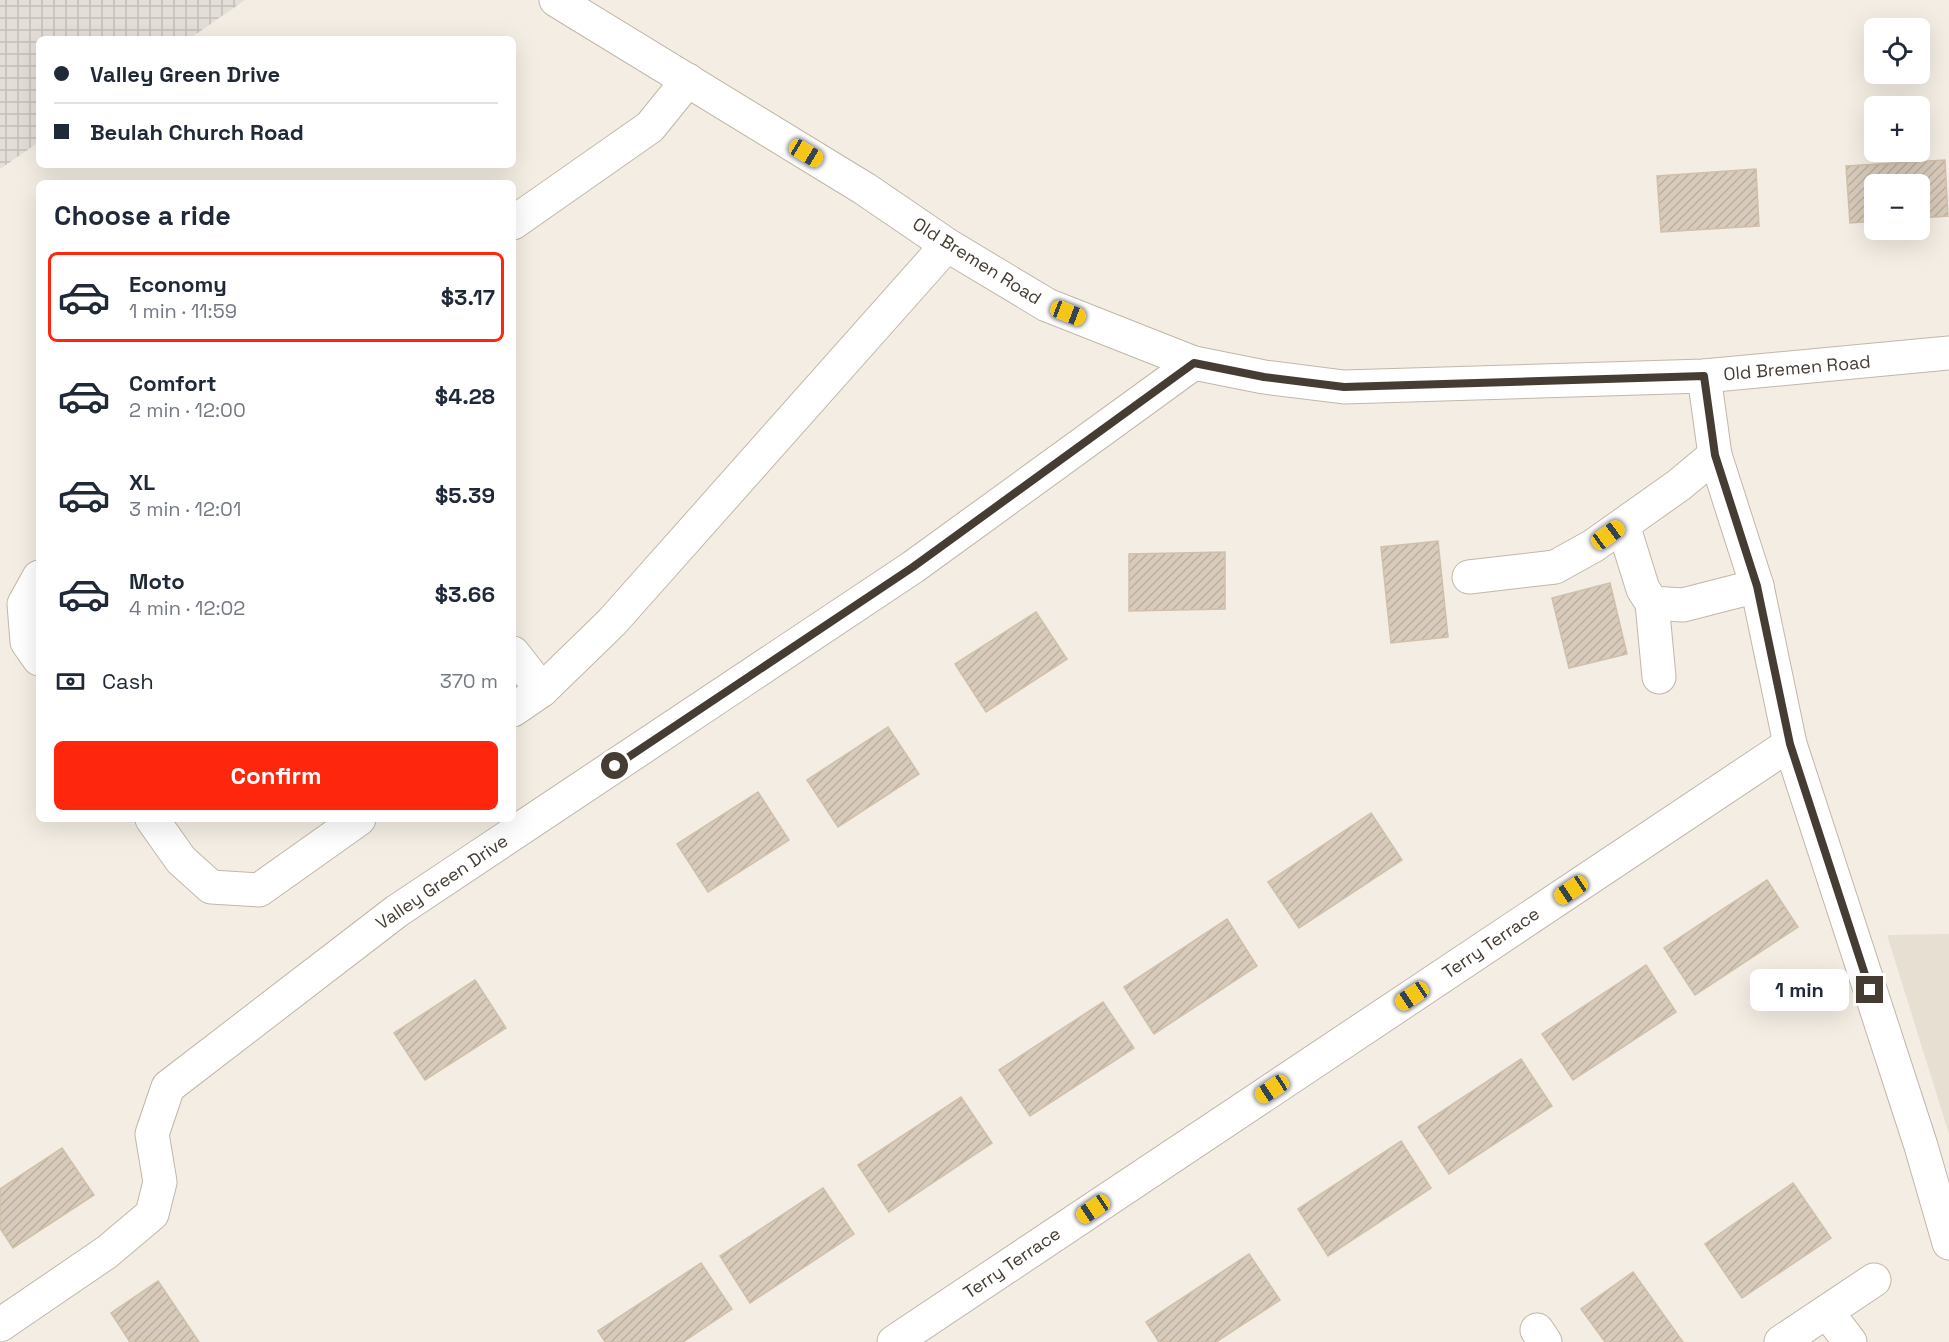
<!DOCTYPE html>
<meta charset="utf-8">
<style>
body{margin:0;font-family:"Space Grotesk",sans-serif;background:#f6f6f7;color:#1f2937;height:100vh;display:flex;flex-direction:column;font-size:22px;white-space:nowrap}
*{box-sizing:border-box;margin:0}
p{font-size:20px;color:#747a83}
.icon{flex:none;width:33px;height:33px;fill:none;stroke:currentColor;stroke-width:2;stroke-linecap:round;stroke-linejoin:round}
.map{position:relative;flex:1;overflow:hidden}
.drawer{position:absolute;left:36px;top:180px;width:480px;height:642px;display:flex;flex-direction:column;background:#fff;border-radius:9px;box-shadow:0 6px 24px #0002}
.drawer>*{flex:none}
.top-card{position:absolute;left:36px;top:36px;width:480px;height:132px;border-radius:9px;box-shadow:0 6px 24px #0002;display:grid;align-content:center;height:132px;padding:0 18px;background:#fff}
.tools{position:absolute;left:1864px;top:18px;display:grid;gap:12px}
.tools a{display:grid;place-items:center;width:66px;height:66px;border-radius:9px;background:#fff;box-shadow:0 6px 24px #0002;font-size:30px}
.end{position:absolute;width:27px;height:27px;margin:-14px;border:8px solid #453d33;background:#fff;box-shadow:0 0 0 3px #fff}
.from{border-radius:50%}
.bubble{position:absolute;height:42px;border-radius:9px;background:#fff;box-shadow:0 6px 24px #0002;font-size:20px;font-weight:700;line-height:42px;text-align:center}
.car{position:absolute;width:18px;height:36px;margin:-18px -9px;border-radius:8px;box-shadow:0 0 4px 2px #0007;background:linear-gradient(#f5c518 24%,#345 0 40%,#f5c518 0 76%,#345 0 86%,#f5c518 0)}
.top-card b{display:flex;align-items:center;gap:21px;height:57px;font-size:22px}
.top-card b+b{border-top:2px solid #e0e1e3}
.top-card i{width:15px;height:15px;background:#1f2937}
ul{padding:0;list-style:none}
li{display:flex;align-items:center;gap:18px;height:90px;margin:0 12px 9px;padding:0 6px;border:3px solid transparent;border-radius:9px}
li div{flex:1}
li b{display:block;font-size:22px}
li em{font-style:normal;font-weight:700}
li.selected{border-color:#ff260e}
li>.icon{width:54px;height:54px;stroke-width:1.5}
h2{padding:0 18px;font-size:27px;line-height:72px}
.pay{display:flex;align-items:center;gap:15px;height:66px;padding:0 18px;font-size:22px}
.pay p{margin-inline-start:auto}
.action{display:flex;gap:12px;margin-top:auto;padding:12px 18px}
.action a{flex:1;height:69px;border-radius:9px;background:#ff260e;color:#fff;font-size:24px;font-weight:700;line-height:69px;text-align:center}
.map>svg:first-child{display:block}
.residential{fill:#e7dfd1}
.industrial{fill:url(#industrial-grid)}
.building{fill:url(#building-hatch);stroke:#d0c0aa;stroke-width:1.5}
.lines{fill:none;stroke-linecap:round;stroke-linejoin:round}
.minor-casing{stroke:#c2b7a8;stroke-width:35}
.minor{stroke:#fff;stroke-width:33}
.route{stroke:#453d33;stroke-width:8}
.labels{text-anchor:middle;stroke-width:4.5;stroke-linejoin:round;paint-order:stroke}
.street-label{font-size:18px;fill:#453d33;stroke:#fff}
</style>
<div class="map">
<svg width="1949" height="1342" viewBox="0 0 1949 1342">
<defs>
<pattern id="industrial-grid" width="8" height="8" patternUnits="userSpaceOnUse" patternTransform="scale(1.5)"><rect width="8" height="8" fill="#e4ded8"/><path d="M0 4h8M4 0v8" fill="none" stroke="#c5bfba"/></pattern>
<pattern id="building-hatch" width="6" height="6" patternUnits="userSpaceOnUse" patternTransform="scale(1.5)"><rect width="6" height="6" fill="#d8cbbb"/><path d="M-1 1l2-2M0 6l6-6M5 7l2-2" fill="none" stroke="#bbafa1"/></pattern>
</defs>
<rect width="100%" height="100%" fill="#f3ede3"/>
<path class="residential" d="M1949 934V1134L1887 935Z"/>
<path class="industrial" d="M0 0H245L189 39H39V142L0 169Z"/>
<g class="building">
<path d="M1945 160 1948 216 1920 218V184H1875V221L1850 223 1846 166Z"/>
<path d="M1756 169 1759 226 1661 232 1657 176Z"/>
<path d="M1438 541 1448 637 1391 643 1381 547Z"/>
<path d="M1225 552V609L1129 611V554Z"/>
<path d="M1610 583 1627 654 1569 668 1552 598Z"/>
<path d="M1036 612 1067 659 986 712 955 664Z"/>
<path d="M888 727 919 774 838 827 807 780Z"/>
<path d="M758 792 789 840 708 892 677 844Z"/>
<path d="M1371 813 1402 860 1299 928 1268 882Z"/>
<path d="M1767 880 1798 927 1695 995 1664 948Z"/>
<path d="M1227 919 1257 966 1154 1034 1124 987Z"/>
<path d="M1646 965 1676 1012 1573 1080 1542 1034Z"/>
<path d="M475 980 506 1028 425 1080 394 1033Z"/>
<path d="M1103 1002 1134 1048 1030 1116 999 1070Z"/>
<path d="M1521 1059 1552 1106 1449 1174 1418 1127Z"/>
<path d="M961 1097 992 1143 889 1212 858 1165Z"/>
<path d="M1401 1141 1431 1188 1328 1256 1298 1209Z"/>
<path d="M62 1148 94 1195 13 1248 0 1228V1189Z"/>
<path d="M1793 1183 1831 1238 1742 1298 1705 1244Z"/>
<path d="M823 1188 854 1234 750 1303 720 1256Z"/>
<path d="M1249 1254 1280 1300 1216 1342H1159L1146 1322Z"/>
<path d="M701 1263 732 1309 683 1342H605L598 1331Z"/>
<path d="M1633 1272 1683 1342H1605L1581 1309Z"/>
<path d="M158 1281 199 1342H130L111 1313Z"/>
</g>
<g class="lines">
<g class="minor-casing">
<g id="minor">
<path d="M556 0 865 189 947 245 1047 305 1194 363 1264 377 1344 387 1704 376 1949 353"/>
<path d="M513 223 650 127 688 80"/>
<path d="M1704 376 1715 455 1757 586 1790 744 1921 1146 1949 1243"/>
<path d="M1623 525 1643 589 1652 603 1683 605 1757 586"/>
<path d="M39 577 24 604 27 642 39 659"/>
<path d="M1469 577 1555 567 1593 546 1679 485 1715 455"/>
<path d="M1652 603 1659 677"/>
<path d="M513 653 542 690"/>
<path d="M513 710 542 690 612 622 947 245"/>
<path d="M152 819 181 860 211 887 259 890 359 819"/>
<path d="M1827 1312 1850 1342"/>
<path d="M0 1325 107 1252 152 1214 160 1182 152 1134 168 1087 397 911 913 567 1194 363"/>
<path d="M1537 1330 1545 1342"/>
<path d="M894 1342 1790 744"/>
<path d="M1781 1342 1874 1280"/>
</g>
</g>
<use href="#minor" class="minor"/>
</g>
<g class="lines">
<path class="route" d="M615 766 913 567 1194 363 1264 377 1344 387 1704 376 1715 455 1757 586 1790 744 1870 990"/>
</g>
<g class="labels">
<g class="street-label">
<text transform="translate(977 261) rotate(32)" y="6">Old Bremen Road</text>
<text transform="translate(1797 368) rotate(-5)" y="6">Old Bremen Road</text>
<text transform="translate(442 882) rotate(-34)" y="6">Valley Green Drive</text>
<text transform="translate(1491 943) rotate(-34)" y="6">Terry Terrace</text>
<text transform="translate(1012 1263) rotate(-34)" y="6">Terry Terrace</text>
</g>
</g>
</svg>
<div class="tools">
<a><svg class="icon" aria-label="locate" viewBox="0 0 24 24"><circle cx="12" cy="12" r="6"/><path d="M12 2v4M12 18v4M2 12h4M18 12h4"/></svg></a>
<a>+</a>
<a>−</a>
</div>
<i class="end from" style="left:615px;top:766px"></i>
<i class="end" style="left:1870px;top:990px"></i>
<div class="bubble" style="left:1750px;top:969px;width:99px">1 min</div>
<i class="car" style="left:806px;top:153px;rotate:121deg"></i>
<i class="car" style="left:1068px;top:313px;rotate:111deg"></i>
<i class="car" style="left:1608px;top:535px;rotate:54deg"></i>
<i class="car" style="left:1571px;top:890px;rotate:236deg"></i>
<i class="car" style="left:1412px;top:996px;rotate:236deg"></i>
<i class="car" style="left:1272px;top:1089px;rotate:237deg"></i>
<i class="car" style="left:1093px;top:1209px;rotate:236deg"></i>
<div class="top-card">
<b><i class="from"></i>Valley Green Drive</b>
<b><i></i>Beulah Church Road</b>
</div>
<section class="drawer">
<h2>Choose a ride</h2>
<ul>
<li class="selected"><svg class="icon" aria-label="car" viewBox="0 0 24 24"><path d="M5 17H2v-5l4-1 3-4h7l3 4 3 1v5h-3M9 17h6M6 11h13"/><circle cx="7" cy="17" r="2"/><circle cx="17" cy="17" r="2"/></svg><div><b>Economy</b><p>1 min · 11:59</p></div><em>$3.17</em></li>
<li><svg class="icon" aria-label="car" viewBox="0 0 24 24"><path d="M5 17H2v-5l4-1 3-4h7l3 4 3 1v5h-3M9 17h6M6 11h13"/><circle cx="7" cy="17" r="2"/><circle cx="17" cy="17" r="2"/></svg><div><b>Comfort</b><p>2 min · 12:00</p></div><em>$4.28</em></li>
<li><svg class="icon" aria-label="car" viewBox="0 0 24 24"><path d="M5 17H2v-5l4-1 3-4h7l3 4 3 1v5h-3M9 17h6M6 11h13"/><circle cx="7" cy="17" r="2"/><circle cx="17" cy="17" r="2"/></svg><div><b>XL</b><p>3 min · 12:01</p></div><em>$5.39</em></li>
<li><svg class="icon" aria-label="car" viewBox="0 0 24 24"><path d="M5 17H2v-5l4-1 3-4h7l3 4 3 1v5h-3M9 17h6M6 11h13"/><circle cx="7" cy="17" r="2"/><circle cx="17" cy="17" r="2"/></svg><div><b>Moto</b><p>4 min · 12:02</p></div><em>$3.66</em></li>
</ul>
<div class="pay"><svg class="icon" aria-label="cash" viewBox="0 0 24 24"><path d="M3 7h18v10H3z"/><circle cx="12" cy="12" r="2"/></svg>Cash<p>370 m</p></div>
<div class="action"><a>Confirm</a></div>
</section>
</div>
